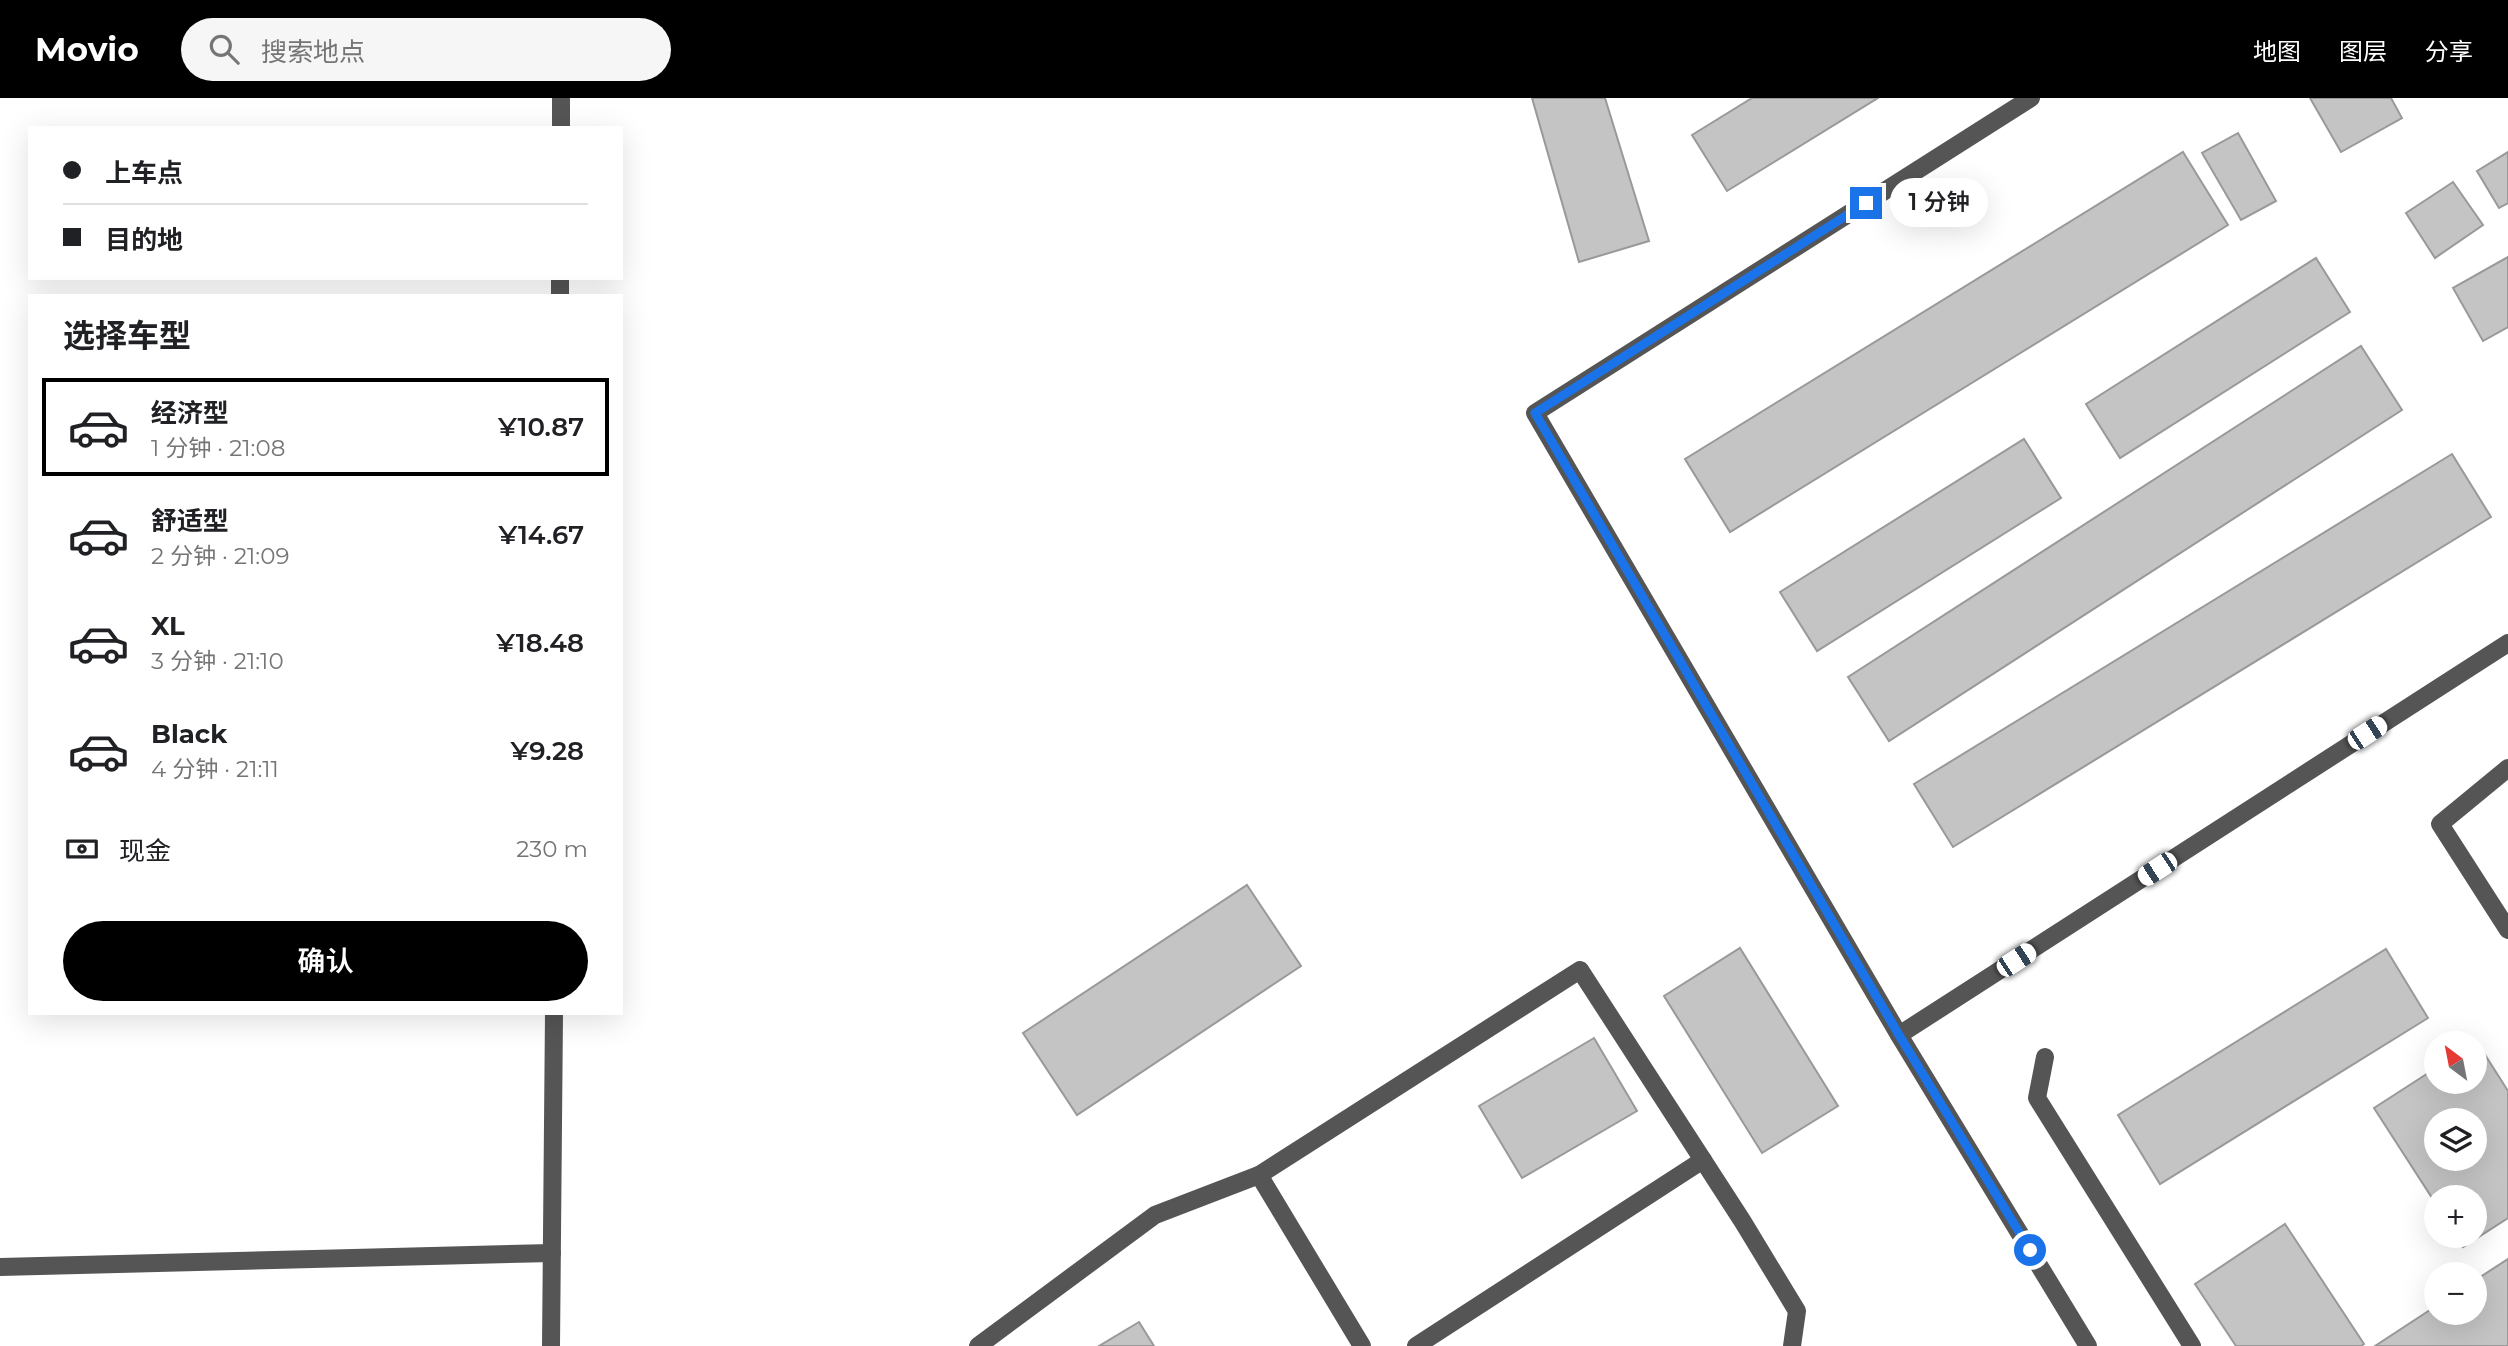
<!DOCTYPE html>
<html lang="zh">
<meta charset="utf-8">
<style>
body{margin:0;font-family:Montserrat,"Noto Sans SC",sans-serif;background:#f6f6f6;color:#202124;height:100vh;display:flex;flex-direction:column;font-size:26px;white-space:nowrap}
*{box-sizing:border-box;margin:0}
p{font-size:23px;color:#757577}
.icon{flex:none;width:38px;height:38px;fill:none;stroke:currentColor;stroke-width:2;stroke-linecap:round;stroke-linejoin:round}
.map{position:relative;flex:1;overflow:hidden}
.sheet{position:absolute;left:28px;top:196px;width:595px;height:721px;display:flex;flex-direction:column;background:#fff;border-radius:0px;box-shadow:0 7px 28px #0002}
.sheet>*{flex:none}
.hud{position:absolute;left:28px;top:28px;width:595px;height:154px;border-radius:0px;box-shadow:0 7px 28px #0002;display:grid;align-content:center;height:154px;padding:0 35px;background:#fff}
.needle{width:46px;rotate:328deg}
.buttons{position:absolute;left:2424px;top:933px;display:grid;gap:14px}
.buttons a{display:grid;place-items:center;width:63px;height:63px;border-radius:50%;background:#fff;box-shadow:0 7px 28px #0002;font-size:35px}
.end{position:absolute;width:32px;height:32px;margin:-16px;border:9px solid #1a73e8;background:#fff;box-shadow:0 0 0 4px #fff}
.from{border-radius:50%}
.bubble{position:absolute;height:49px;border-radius:24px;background:#fff;box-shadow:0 7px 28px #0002;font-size:23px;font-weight:600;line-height:49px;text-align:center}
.car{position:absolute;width:21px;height:42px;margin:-21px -10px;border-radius:9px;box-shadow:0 0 5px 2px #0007;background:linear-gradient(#fff 24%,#345 0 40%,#fff 0 76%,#345 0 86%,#fff 0)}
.hud b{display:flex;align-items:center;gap:24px;height:66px;font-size:26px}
.hud b+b{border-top:2px solid #e0e0e0}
.hud i{width:18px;height:18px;background:#202124}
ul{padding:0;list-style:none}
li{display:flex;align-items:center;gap:21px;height:98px;margin:0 14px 10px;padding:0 21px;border:4px solid transparent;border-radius:0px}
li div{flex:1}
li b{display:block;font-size:26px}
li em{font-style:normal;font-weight:600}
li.current{border-color:#000}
li>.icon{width:63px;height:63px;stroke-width:1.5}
h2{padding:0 35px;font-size:32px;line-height:84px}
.pay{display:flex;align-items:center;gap:18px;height:77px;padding:0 35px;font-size:26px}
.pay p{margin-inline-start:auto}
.cta{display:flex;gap:14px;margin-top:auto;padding:14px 35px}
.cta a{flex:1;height:80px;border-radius:42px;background:#000;color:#fff;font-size:28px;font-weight:600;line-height:80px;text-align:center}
header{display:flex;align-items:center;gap:42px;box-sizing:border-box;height:98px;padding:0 35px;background:#000;color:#fff}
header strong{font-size:33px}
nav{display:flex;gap:38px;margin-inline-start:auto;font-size:24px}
.search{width:490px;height:63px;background:#f6f6f6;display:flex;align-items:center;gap:18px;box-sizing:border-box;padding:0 24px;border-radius:38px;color:#757577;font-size:26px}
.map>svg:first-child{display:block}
.building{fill:#c4c4c4;stroke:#999;stroke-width:2;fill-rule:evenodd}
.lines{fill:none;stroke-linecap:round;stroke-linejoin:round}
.minor{stroke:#555;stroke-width:18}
.route{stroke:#1a73e8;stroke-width:9}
</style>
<header>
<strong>Movio</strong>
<div class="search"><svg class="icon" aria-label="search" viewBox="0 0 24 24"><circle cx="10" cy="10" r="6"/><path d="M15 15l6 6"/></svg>搜索地点</div>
<nav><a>地图</a><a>图层</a><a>分享</a></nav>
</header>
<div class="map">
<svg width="2508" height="1248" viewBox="0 0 2508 1248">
<rect width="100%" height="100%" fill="#fff"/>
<g class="building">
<path d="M1532 0H1605L1649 143 1579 164Z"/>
<path d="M1752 0H1878L1727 93 1692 37Z"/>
<path d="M2310 0H2391L2402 20 2341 54Z"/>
<path d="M2238 35 2276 103 2241 122 2202 55Z"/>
<path d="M2183 54 2228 127 1730 434 1685 361Z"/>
<path d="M2508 54V105L2499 110 2477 73Z"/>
<path d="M2453 84 2483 127 2435 160 2406 115Z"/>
<path d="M2508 159V229L2483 243 2453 190Z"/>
<path d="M2316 160 2350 214 2120 360 2086 306Z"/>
<path d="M2361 248 2402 312 1889 643 1848 579Z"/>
<path d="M2024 341 2061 400 1817 553 1780 494Z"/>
<path d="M2452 356 2491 419 1953 749 1914 686Z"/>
<path d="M1247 787 1301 868 1077 1017 1023 935Z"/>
<path d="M1740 850 1838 1008 1762 1055 1664 898Z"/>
<path d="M2386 851 2428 920 2160 1086 2118 1017Z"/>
<path d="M1594 940 1637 1013 1522 1080 1479 1008Z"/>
<path d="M2477 944 2508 993V1120L2463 1149 2456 1138H2474V1099H2436V1106L2374 1010 2436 970V984H2474V946ZM2436 1022H2474V1060H2436Z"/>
<path d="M2285 1126 2364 1246 2361 1248H2236L2195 1186Z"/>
<path d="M2508 1161V1248H2375L2436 1208V1214H2474V1183Z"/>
<path d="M1139 1224 1154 1248H1099Z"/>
</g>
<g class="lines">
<g class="minor">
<path d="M2031 0 1535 315 1899 937 2088 1248"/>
<path d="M561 30V0"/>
<path d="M560 198V180"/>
<path d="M2508 670 2440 726 2508 832"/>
<path d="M1899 937 2508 545"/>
<path d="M2045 959 2037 1000 2192 1248"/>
<path d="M1259 1077 1580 872 1743 1124 1797 1213 1792 1248"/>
<path d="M0 1169 552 1155"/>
<path d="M551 1248 554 915"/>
<path d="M978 1248 1155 1117 1259 1077 1362 1248"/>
<path d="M1416 1248 1703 1062"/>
</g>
</g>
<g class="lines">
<path class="route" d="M1866 105 1535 315 1899 937 2030 1152"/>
</g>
</svg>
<div class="buttons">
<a><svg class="needle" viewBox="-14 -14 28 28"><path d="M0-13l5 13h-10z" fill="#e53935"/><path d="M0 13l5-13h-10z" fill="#757577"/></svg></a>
<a><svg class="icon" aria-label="layers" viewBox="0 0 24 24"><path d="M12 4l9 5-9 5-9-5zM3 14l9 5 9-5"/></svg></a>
<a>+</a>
<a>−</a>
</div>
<i class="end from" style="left:2030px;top:1152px"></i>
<i class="end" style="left:1866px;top:105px"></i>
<div class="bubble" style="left:1890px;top:80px;width:98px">1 分钟</div>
<i class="car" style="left:2367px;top:635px;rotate:57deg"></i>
<i class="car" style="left:2157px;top:771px;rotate:237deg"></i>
<i class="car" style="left:2016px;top:862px;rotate:57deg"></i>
<div class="hud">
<b><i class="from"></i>上车点</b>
<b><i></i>目的地</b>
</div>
<section class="sheet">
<h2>选择车型</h2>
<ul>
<li class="current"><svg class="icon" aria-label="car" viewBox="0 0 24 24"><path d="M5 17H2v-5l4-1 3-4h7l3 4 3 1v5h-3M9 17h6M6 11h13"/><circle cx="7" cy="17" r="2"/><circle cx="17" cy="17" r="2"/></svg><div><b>经济型</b><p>1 分钟 · 21:08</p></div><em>¥10.87</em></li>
<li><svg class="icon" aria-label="car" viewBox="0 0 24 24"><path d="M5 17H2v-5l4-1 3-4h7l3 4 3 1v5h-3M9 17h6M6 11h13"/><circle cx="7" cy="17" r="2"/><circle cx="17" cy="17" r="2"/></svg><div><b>舒适型</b><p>2 分钟 · 21:09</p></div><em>¥14.67</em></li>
<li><svg class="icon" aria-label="car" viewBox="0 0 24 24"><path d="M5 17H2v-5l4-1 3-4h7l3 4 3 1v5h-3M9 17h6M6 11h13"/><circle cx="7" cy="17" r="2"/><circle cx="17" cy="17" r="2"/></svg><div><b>XL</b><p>3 分钟 · 21:10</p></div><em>¥18.48</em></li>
<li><svg class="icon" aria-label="car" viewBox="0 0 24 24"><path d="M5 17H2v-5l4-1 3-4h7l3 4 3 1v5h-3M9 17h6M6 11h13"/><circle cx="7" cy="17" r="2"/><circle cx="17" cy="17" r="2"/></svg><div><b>Black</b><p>4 分钟 · 21:11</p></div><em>¥9.28</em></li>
</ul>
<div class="pay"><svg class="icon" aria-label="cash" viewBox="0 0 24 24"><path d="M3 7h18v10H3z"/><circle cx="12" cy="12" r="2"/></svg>现金<p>230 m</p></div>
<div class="cta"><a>确认</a></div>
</section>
</div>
